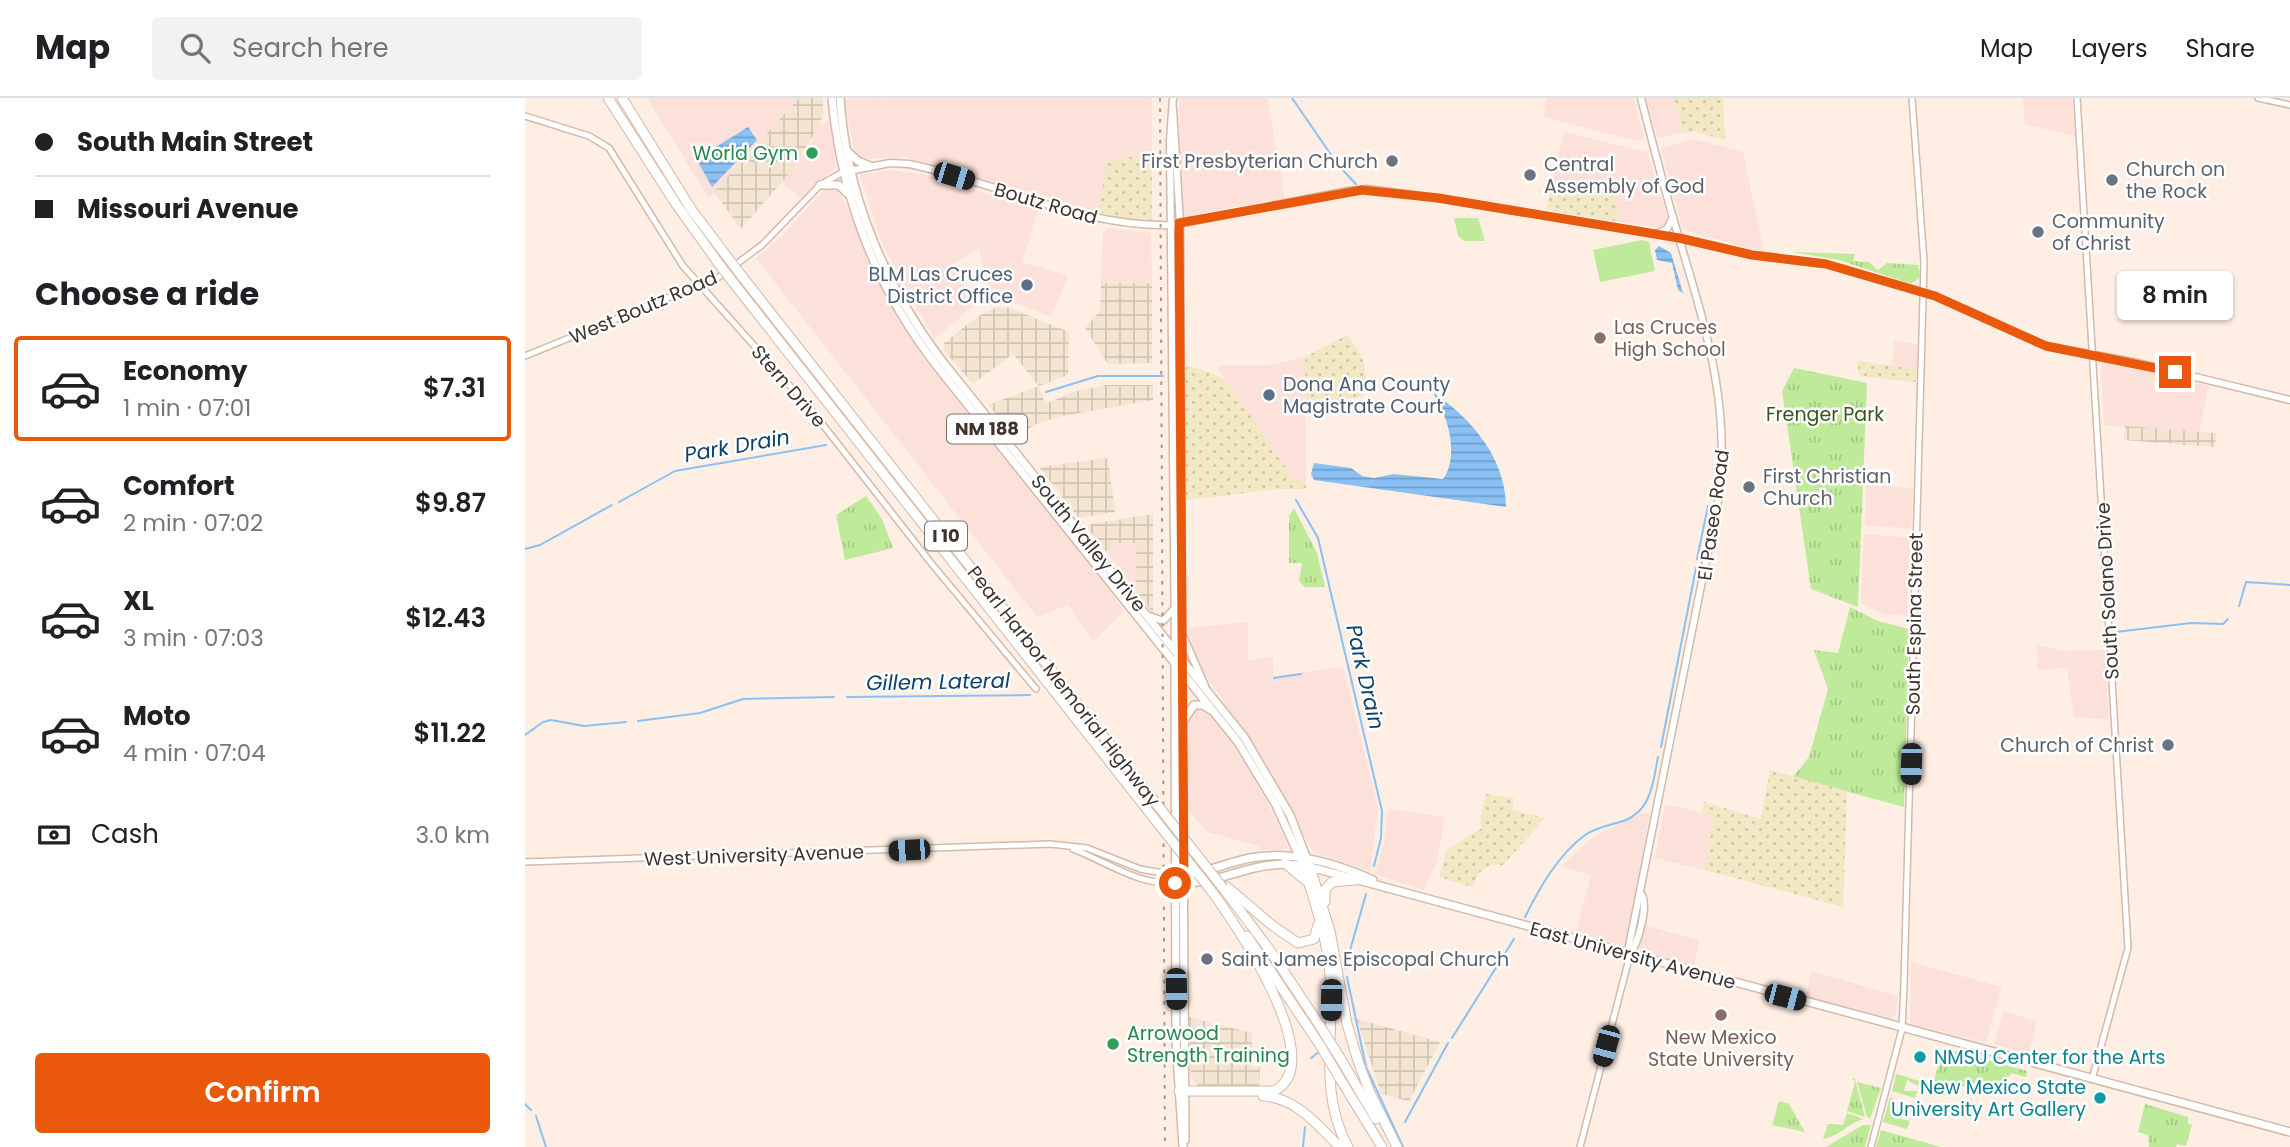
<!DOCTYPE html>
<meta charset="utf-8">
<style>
body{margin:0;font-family:Poppins,sans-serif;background:#f2f2f2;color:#202124;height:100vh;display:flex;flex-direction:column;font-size:26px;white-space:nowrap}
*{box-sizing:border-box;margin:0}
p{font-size:23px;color:#757577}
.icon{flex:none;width:38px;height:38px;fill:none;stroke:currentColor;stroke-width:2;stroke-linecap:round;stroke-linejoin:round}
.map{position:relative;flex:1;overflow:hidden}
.sheet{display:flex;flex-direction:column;background:#fff;width:525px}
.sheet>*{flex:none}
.guide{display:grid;align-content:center;height:154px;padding:0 35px;background:#fff}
.end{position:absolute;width:32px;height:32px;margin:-16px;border:9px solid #ea580c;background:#fff;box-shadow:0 0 0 4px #fff}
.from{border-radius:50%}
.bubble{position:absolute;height:49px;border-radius:7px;background:#fff;box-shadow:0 2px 5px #0004;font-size:23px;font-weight:600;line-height:49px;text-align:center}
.car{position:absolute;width:21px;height:42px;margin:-21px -10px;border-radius:9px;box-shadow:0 0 5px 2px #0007;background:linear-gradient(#222 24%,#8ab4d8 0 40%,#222 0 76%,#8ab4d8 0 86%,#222 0)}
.guide b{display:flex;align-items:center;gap:24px;height:66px;font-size:26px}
.guide b+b{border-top:2px solid #e0e0e0}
.guide i{width:18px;height:18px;background:#202124}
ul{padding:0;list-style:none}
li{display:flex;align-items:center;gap:21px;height:105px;margin:0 14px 10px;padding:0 21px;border:4px solid transparent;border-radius:7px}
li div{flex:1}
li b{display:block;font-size:26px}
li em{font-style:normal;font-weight:600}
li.active{border-color:#ea580c}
li>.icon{width:63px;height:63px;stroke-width:1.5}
h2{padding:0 35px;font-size:32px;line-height:84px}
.pay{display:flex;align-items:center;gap:18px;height:77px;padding:0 35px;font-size:26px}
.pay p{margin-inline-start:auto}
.primary-button{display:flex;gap:14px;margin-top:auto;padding:14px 35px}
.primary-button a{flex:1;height:80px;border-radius:7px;background:#ea580c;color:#fff;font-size:28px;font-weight:600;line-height:80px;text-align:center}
header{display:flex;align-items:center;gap:42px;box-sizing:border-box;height:98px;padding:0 35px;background:#fff;border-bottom:2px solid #e0e0e0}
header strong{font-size:33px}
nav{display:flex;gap:38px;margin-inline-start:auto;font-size:24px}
.search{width:490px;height:63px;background:#f2f2f2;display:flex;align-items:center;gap:18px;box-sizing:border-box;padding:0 24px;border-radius:7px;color:#757577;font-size:26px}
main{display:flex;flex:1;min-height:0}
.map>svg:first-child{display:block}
.commercial{fill:#fbe1da}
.industrial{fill:url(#industrial-grid)}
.grass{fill:url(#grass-tufts)}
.sand{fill:url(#sand-dots)}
.garden{fill:#beea9a}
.water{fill:url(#water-rules)}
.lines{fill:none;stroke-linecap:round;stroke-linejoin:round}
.stream{stroke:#8ac1f5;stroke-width:2}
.tertiary-casing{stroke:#d4baa8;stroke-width:8}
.secondary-casing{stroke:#d4baa8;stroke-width:9}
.primary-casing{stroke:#d4baa8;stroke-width:10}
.motorway-casing{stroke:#d4baa8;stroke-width:11}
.tertiary{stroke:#fff;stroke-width:5}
.secondary{stroke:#fff;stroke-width:6}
.primary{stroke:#fff;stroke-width:7}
.motorway{stroke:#fff;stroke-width:9}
.rail{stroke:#a5978e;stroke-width:2;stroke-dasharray:3.5 7;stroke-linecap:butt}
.motorway-bridge-casing{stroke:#d4baa8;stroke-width:11;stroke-linecap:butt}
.motorway-bridge{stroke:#fff;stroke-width:9}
.route{stroke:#ea580c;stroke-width:9}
.leisure-dot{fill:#2e9e5b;stroke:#fff;stroke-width:2.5}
.worship-dot{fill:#6b7280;stroke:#fff;stroke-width:2.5}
.service-dot{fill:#5c6f8a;stroke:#fff;stroke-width:2.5}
.education-dot{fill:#8d6e63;stroke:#fff;stroke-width:2.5}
.culture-dot{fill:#0f9aa8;stroke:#fff;stroke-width:2.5}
.labels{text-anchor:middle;stroke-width:5;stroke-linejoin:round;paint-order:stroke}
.shield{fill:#fff;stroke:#78706b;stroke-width:2}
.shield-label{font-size:18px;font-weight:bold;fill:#3e332c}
.leisure-label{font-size:19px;fill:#27864d;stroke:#fff;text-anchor:end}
.worship-label{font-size:19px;fill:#5b616d;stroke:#fff;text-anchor:start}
.street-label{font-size:19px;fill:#3e332c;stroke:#fff}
.service-label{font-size:19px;fill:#4e5e75;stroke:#fff;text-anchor:end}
.education-label{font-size:19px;fill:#785e54;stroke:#fff;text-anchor:start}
.park-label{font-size:19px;fill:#37531b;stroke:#fff}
.culture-label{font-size:19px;fill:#0d838f;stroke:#fff;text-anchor:start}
.water-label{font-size:21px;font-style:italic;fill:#0b416a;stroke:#fff}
</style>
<header>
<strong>Map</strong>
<div class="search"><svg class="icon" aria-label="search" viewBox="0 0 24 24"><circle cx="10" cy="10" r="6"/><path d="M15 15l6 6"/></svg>Search here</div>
<nav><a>Map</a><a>Layers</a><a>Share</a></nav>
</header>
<main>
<section class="sheet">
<div class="guide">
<b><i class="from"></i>South Main Street</b>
<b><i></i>Missouri Avenue</b>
</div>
<h2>Choose a ride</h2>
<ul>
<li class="active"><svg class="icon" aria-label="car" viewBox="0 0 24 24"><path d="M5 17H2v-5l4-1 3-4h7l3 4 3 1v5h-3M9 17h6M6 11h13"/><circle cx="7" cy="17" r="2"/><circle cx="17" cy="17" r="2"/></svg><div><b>Economy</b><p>1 min · 07:01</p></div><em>$7.31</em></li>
<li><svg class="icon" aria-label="car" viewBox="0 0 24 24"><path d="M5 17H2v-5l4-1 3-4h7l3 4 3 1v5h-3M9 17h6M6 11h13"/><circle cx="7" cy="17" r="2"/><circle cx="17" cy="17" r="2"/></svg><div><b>Comfort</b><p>2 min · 07:02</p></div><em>$9.87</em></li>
<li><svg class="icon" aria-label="car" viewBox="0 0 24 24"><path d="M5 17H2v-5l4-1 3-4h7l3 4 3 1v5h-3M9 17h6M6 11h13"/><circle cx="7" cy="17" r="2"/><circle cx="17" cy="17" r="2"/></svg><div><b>XL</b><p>3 min · 07:03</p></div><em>$12.43</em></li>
<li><svg class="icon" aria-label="car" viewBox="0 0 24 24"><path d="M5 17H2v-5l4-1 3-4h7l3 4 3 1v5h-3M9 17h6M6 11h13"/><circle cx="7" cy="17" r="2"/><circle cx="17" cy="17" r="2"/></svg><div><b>Moto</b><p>4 min · 07:04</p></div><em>$11.22</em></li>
</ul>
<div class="pay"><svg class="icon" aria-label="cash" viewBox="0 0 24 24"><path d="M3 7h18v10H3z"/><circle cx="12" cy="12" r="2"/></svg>Cash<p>3.0 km</p></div>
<div class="primary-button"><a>Confirm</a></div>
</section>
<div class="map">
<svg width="1765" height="1049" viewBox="0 0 1765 1049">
<defs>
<pattern id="industrial-grid" width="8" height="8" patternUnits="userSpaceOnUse" patternTransform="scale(1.75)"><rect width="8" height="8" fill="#f4e5d2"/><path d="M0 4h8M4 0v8" fill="none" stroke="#d2c5b4"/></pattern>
<pattern id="grass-tufts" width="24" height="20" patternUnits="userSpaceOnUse" patternTransform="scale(1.75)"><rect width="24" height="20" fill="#beea9a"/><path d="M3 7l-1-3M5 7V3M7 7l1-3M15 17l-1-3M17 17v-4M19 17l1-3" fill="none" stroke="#a4c985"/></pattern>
<pattern id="sand-dots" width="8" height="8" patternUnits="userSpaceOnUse" patternTransform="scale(1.75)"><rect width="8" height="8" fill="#f2e8c3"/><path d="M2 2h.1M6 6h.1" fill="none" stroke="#d1c7a8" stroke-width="1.8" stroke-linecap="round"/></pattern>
<pattern id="water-rules" width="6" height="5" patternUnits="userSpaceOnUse" patternTransform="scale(1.75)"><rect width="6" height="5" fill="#8ac1f5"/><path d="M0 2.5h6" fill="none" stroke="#729dc7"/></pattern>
</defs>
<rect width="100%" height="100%" fill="#feeee3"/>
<g class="commercial">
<path d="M122 0H274L184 100Z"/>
<path d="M627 0V122L588 118 381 59 331 61 319 1Z"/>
<path d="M654 0H742L760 100 655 119Z"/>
<path d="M1022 0H1109L1119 41 1112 43 1029 22 1018 17Z"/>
<path d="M1121 0H1148L1158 34 1133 40Z"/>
<path d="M1498 0H1547L1550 38 1500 26Z"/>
<path d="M305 21 311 70 275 100 256 83 284 49 294 28Z"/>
<path d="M1039 34 1122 54 1143 122 1139 130 1096 124 1088 96 1027 85Z"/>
<path d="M1168 41 1218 54 1239 154 1158 132 1136 50Z"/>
<path d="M365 72 397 76 513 112 497 164 543 178 526 219 481 200 466 201 454 151 428 166 449 208 409 241 358 147 335 77Z"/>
<path d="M303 88 313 89 349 175 397 258 541 432 599 513 568 544 543 507 512 519 231 160 257 138Z"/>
<path d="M583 130 626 135 627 185H576L578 135Z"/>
<path d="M1369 243 1392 246V271L1367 267Z"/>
<path d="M780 259 781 386 768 380 694 273V267H745Z"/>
<path d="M1580 263 1684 288 1674 334 1579 327 1576 270Z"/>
<path d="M1341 387 1388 390 1386 431 1340 427Z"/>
<path d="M1339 436 1386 440 1382 518 1359 516 1336 505Z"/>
<path d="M594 445H611V492L581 453Z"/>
<path d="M723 524V562L748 559V578L818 569 853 709 845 773 788 754 734 654 672 565 663 530Z"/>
<path d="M1512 547 1539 553 1580 552 1584 622 1549 619 1542 570 1513 572Z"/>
<path d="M673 609H679L713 647 753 726 762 746 761 751 735 752 734 748 683 734 662 711 664 617Z"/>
<path d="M1145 707 1190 718 1180 772 1130 760 1140 708Z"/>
<path d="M863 711 920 719 912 762 899 792 850 776 859 744Z"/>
<path d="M1118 715 1125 716 1100 846 1097 848 1051 834 1066 777 1036 768 1071 737Z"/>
<path d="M1118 827 1174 842 1169 868 1116 853 1113 849Z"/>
<path d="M1386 864 1477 889 1461 945 1385 925Z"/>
<path d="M1286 873 1373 898 1370 918 1363 921 1281 898Z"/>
<path d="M1479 913 1512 924 1503 957 1469 946Z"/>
</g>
<g class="industrial">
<path d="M274 0H298V16L294 28 268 71 216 131 189 94Z"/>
<path d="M576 185H627V265L583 266 560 230 575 213Z"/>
<path d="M472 209 485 210 544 234 543 277 514 288 520 306 551 293 581 287H628V302L537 318 513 325 490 338 463 307 514 288 488 256 448 286 418 251 419 245 452 219Z"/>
<path d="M1600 328 1691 335 1690 349 1599 342Z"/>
<path d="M583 360 590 414 554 420 514 369Z"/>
<path d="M628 416V516L611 492V445H594L581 453 563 431 566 426Z"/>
<path d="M664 919 727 935V969H735L734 990 674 989 666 979Z"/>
<path d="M832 921 915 944 884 1003 856 996Z"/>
</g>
<g class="grass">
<path d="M1267 154 1330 156 1328 163 1344 164 1353 172 1362 165 1393 167 1395 179 1386 186 1314 162Z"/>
<path d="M1269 270 1342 285 1333 509 1286 491 1257 293Z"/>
<path d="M341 398 357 421 368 450 320 462 311 417Z"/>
<path d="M769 410 792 455 800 489H780L774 483 777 465H764V418Z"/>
<path d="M1325 509 1353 523 1384 531 1379 709 1268 679 1284 659 1303 591 1289 552 1313 555Z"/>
<path d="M1422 951 1502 973 1501 979 1486 975 1484 979H1481L1482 988 1454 982 1447 987 1427 990 1424 984 1422 987 1409 983 1415 960Z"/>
<path d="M1327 980 1330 981 1340 1019 1322 1013 1330 984Z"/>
<path d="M1332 984 1356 990 1345 1021 1342 1019Z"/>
<path d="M1365 999 1371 1002 1367 1018 1385 1023 1382 1031 1358 1024Z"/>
<path d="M1254 1003 1264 1006 1280 1034 1247 1027Z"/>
<path d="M1620 1006 1663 1019V1026L1667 1027 1661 1048 1652 1046 1651 1049H1624L1623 1037 1613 1034Z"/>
<path d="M1322 1015 1339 1021C1323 1025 1315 1038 1298 1041L1303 1026 1318 1027Z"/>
<path d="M1338 1027H1346L1340 1049H1301Z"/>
<path d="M1356 1032 1416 1049H1351Z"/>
</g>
<g class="sand">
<path d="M1148 0H1198L1200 42 1170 34 1158 35Z"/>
<path d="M627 55V122L601 121 574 114 581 62 607 59 615 63Z"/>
<path d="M1027 85 1088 96 1096 124 1021 112Z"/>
<path d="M822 237C841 260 843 271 838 298L781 308 780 259Z"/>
<path d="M1332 263 1392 271 1391 284 1334 278Z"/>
<path d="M664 268 685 274 702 284 768 380 781 386V391H754L661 402 659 270Z"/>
<path d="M1245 672 1322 693 1318 809 1180 772 1189 719 1177 715 1179 704 1236 721Z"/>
<path d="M961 696 989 700 987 712 1019 720 1018 722 978 767C960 766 953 772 948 789L914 779 922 752 957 730 955 724Z"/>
</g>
<g class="garden">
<path d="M929 120H953L960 143H939L933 138Z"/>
<path d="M1117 142 1124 144 1130 173 1075 184 1068 152Z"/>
<path d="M1371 976 1395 983 1393 988 1382 982 1379 993H1392L1390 1000 1367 993Z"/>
</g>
<g class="water">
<path d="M223 29 232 42 187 89 174 66 189 50Z"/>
<path d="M1134 148 1146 155 1158 195 1153 192 1147 165 1132 162 1130 152Z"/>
<path d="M909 295C947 321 981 361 981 409L789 382 786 376 789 365 826 370 837 378 849 380 869 376 918 381C930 366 927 337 920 320 917 311 909 301 909 295Z"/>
</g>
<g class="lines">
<g class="stream">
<path d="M767 0 813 67 831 86"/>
<path d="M521 294 573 278H638"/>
<path d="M771 402 793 440 857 713 856 740 849 768"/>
<path d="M94 404 150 373 301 347"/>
<path d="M0 451 15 447 87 407"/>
<path d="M1172 461 1183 408"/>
<path d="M1714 508 1721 484 1765 487"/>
<path d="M1591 534 1666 525 1698 526 1703 521"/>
<path d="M749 580 776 576"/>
<path d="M322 599 505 597"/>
<path d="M113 623 175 615 218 601 309 599"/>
<path d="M0 637 18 624 26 622 59 628 101 624"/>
<path d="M1136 649 1171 470"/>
<path d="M1000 819C1015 789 1033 757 1060 737 1070 730 1084 727 1095 724 1126 715 1128 686 1133 659"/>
<path d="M820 870 841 796"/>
<path d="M822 879 841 969 878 1049"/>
<path d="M927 940 989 841"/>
<path d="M786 960 794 954"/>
<path d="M0 1006 6 1012"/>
<path d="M11 1018 21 1049"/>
<path d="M880 1024 923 945"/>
<path d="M778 1049 780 1029"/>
</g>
<g class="tertiary-casing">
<g id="tertiary">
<path d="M1552 0 1603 850 1567 981"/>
<path d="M1733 0 1765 7"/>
<path d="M0 18 64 38 84 50 158 168 284 309 406 465 511 591"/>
<path d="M0 258 194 179 237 147 295 87 318 74"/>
<path d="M548 751C582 764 612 787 650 785"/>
<path d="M0 764 525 746 562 750 615 771 650 777"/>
<path d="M1055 1049 1105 857"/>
<path d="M1346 1049 1377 931 1379 886 1399 164 1387 0"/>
</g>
</g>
<g class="secondary-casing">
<g id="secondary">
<path d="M648 0 645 43 650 551"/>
<path d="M648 11 655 126 657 560"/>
<path d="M324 73 365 65 384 66C472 84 556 130 648 127L823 93 842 91 913 100 1154 140 1227 157 1301 166 1410 198 1521 248 1613 265 1765 302"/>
<path d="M1133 135 1142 131 1148 119"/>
<path d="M622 517 638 523 648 512"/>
<path d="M659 540 680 588"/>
<path d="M1105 857 1104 848 1193 403C1207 310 1180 228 1154 140 1140 94 1128 47 1116 0"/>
<path d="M1105 857C1113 844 1123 811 1117 797"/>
</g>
</g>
<g class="primary-casing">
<g id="primary">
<path d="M307 0C316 98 351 189 411 267L713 644 751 707 778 767"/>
<path d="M315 0C321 96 359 186 417 263L719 639 765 717 785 769"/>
<path d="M323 54 333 63 345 68"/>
<path d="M295 87H314L322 95"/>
<path d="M650 562 651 941 658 1049"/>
<path d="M657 571 660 1042"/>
<path d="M659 622 669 607H678L686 612"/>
<path d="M656 777C680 775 701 765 725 760 766 752 810 765 848 782"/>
<path d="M650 785C701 788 729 757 785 769L1765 1034"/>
</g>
</g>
<g class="motorway-casing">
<g id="motorway">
<path d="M83 0 151 106 194 166"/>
<path d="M97 0 166 111 203 160"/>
<path d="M216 177 626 699"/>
<path d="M207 183 628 719"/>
<path d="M760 765 780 782"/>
<path d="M778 767C789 802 802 839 805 876 810 935 793 995 823 1049"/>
<path d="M785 769 805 833 822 926 833 963 845 995 872 1049"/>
<path d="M702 789 748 828 773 845 789 841 793 827"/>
<path d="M698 790 744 851 795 928"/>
<path d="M800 804V792L807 784 830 782"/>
<path d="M722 838 795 947"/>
<path d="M815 960 851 1021"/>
<path d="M814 979 857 1049"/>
<path d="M654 993H749C806 965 709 823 685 791"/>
<path d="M738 998C772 1000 792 1027 815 1049"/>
</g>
</g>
<use href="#tertiary" class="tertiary"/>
<use href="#secondary" class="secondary"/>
<use href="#primary" class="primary"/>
<use href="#motorway" class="motorway"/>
<path class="rail" d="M635 0 640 1049"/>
<g class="motorway-bridge-casing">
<g id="motorway-bridge">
<path d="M203 160 216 177"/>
<path d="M194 166 207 183"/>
<path d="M626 699 698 790"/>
<path d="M628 719 685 791"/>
<path d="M795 928 815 960"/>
<path d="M795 947 814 979"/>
</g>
</g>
<use href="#motorway-bridge" class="motorway-bridge"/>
</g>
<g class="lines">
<path class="route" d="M650 785 659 786 654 125 837 92 913 100 1154 140 1227 157 1301 166 1410 198 1521 248 1650 274"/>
</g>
<g class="leisure-dot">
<circle cx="287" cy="55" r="7"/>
<circle cx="588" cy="946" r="7"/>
</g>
<g class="worship-dot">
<circle cx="867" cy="63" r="7"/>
<circle cx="1005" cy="77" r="7"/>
<circle cx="1587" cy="82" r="7"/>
<circle cx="1513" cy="134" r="7"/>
<circle cx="1224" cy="389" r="7"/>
<circle cx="1643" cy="647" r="7"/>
<circle cx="682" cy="861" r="7"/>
</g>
<g class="service-dot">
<circle cx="502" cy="187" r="7"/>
<circle cx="744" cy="297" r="7"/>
</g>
<g class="education-dot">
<circle cx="1075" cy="240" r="7"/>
<circle cx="1196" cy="917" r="7"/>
</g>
<g class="culture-dot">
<circle cx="1395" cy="959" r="7"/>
<circle cx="1575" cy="1000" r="7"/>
</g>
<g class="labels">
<g class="shield">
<rect x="422" y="316.5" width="80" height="29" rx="5"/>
<rect x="400" y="423.5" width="42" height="29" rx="5"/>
</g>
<g class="shield-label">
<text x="462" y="337">NM 188</text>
<text x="421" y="444">I 10</text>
</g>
<g class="leisure-label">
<text x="273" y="62">World Gym</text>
<text x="602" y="942" text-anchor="start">Arrowood<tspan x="602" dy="22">Strength Training</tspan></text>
</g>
<g class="worship-label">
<text x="853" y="70" text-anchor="end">First Presbyterian Church</text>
<text x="1019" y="73">Central<tspan x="1019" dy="22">Assembly of God</tspan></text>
<text x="1601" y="78">Church on<tspan x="1601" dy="22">the Rock</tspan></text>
<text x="1527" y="130">Community<tspan x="1527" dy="22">of Christ</tspan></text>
<text x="1238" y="385">First Christian<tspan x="1238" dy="22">Church</tspan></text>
<text x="1629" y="654" text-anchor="end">Church of Christ</text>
<text x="696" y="868">Saint James Episcopal Church</text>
</g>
<g class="street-label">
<text transform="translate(521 105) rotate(16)" y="7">Boutz Road</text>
<text transform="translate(118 209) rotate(-23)" y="7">West Boutz Road</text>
<text transform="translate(264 288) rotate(49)" y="7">Stern Drive</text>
<text transform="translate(1188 417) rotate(-82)" y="7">El Paseo Road</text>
<text transform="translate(564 445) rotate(51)" y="7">South Valley Drive</text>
<text transform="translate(1582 493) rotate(-93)" y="7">South Solano Drive</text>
<text transform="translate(1389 526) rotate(-89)" y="7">South Espina Street</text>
<text transform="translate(539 588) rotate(52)" y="7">Pearl Harbor Memorial Highway</text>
<text transform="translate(229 757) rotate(-2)" y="7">West University Avenue</text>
<text transform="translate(1108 857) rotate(15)" y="7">East University Avenue</text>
</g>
<g class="service-label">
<text x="488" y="183">BLM Las Cruces<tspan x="488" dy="22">District Office</tspan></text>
<text x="758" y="293" text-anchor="start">Dona Ana County<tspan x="758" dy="22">Magistrate Court</tspan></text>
</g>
<g class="education-label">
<text x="1089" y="236">Las Cruces<tspan x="1089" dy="22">High School</tspan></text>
<text x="1196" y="946" text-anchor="middle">New Mexico<tspan x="1196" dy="22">State University</tspan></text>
</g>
<g class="park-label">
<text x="1300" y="323">Frenger Park</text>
</g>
<g class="culture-label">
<text x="1409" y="966">NMSU Center for the Arts</text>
<text x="1561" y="996" text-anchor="end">New Mexico State<tspan x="1561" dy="22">University Art Gallery</tspan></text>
</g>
<g class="water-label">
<text transform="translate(212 348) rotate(-10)" y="7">Park Drain</text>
<text transform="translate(840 579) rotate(77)" y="7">Park Drain</text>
<text transform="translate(413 584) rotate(-1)" y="7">Gillem Lateral</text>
</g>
</g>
</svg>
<i class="end from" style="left:650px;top:785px"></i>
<i class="end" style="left:1650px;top:274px"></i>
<div class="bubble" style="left:1592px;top:173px;width:116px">8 min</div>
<i class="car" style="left:429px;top:78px;rotate:107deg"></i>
<i class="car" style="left:1386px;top:666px;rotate:182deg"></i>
<i class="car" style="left:384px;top:752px;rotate:267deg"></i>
<i class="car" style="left:651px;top:891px;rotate:179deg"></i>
<i class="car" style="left:1260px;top:899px;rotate:105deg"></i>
<i class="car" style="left:806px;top:902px;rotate:181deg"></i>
<i class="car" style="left:1081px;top:948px;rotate:195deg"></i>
</div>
</main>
